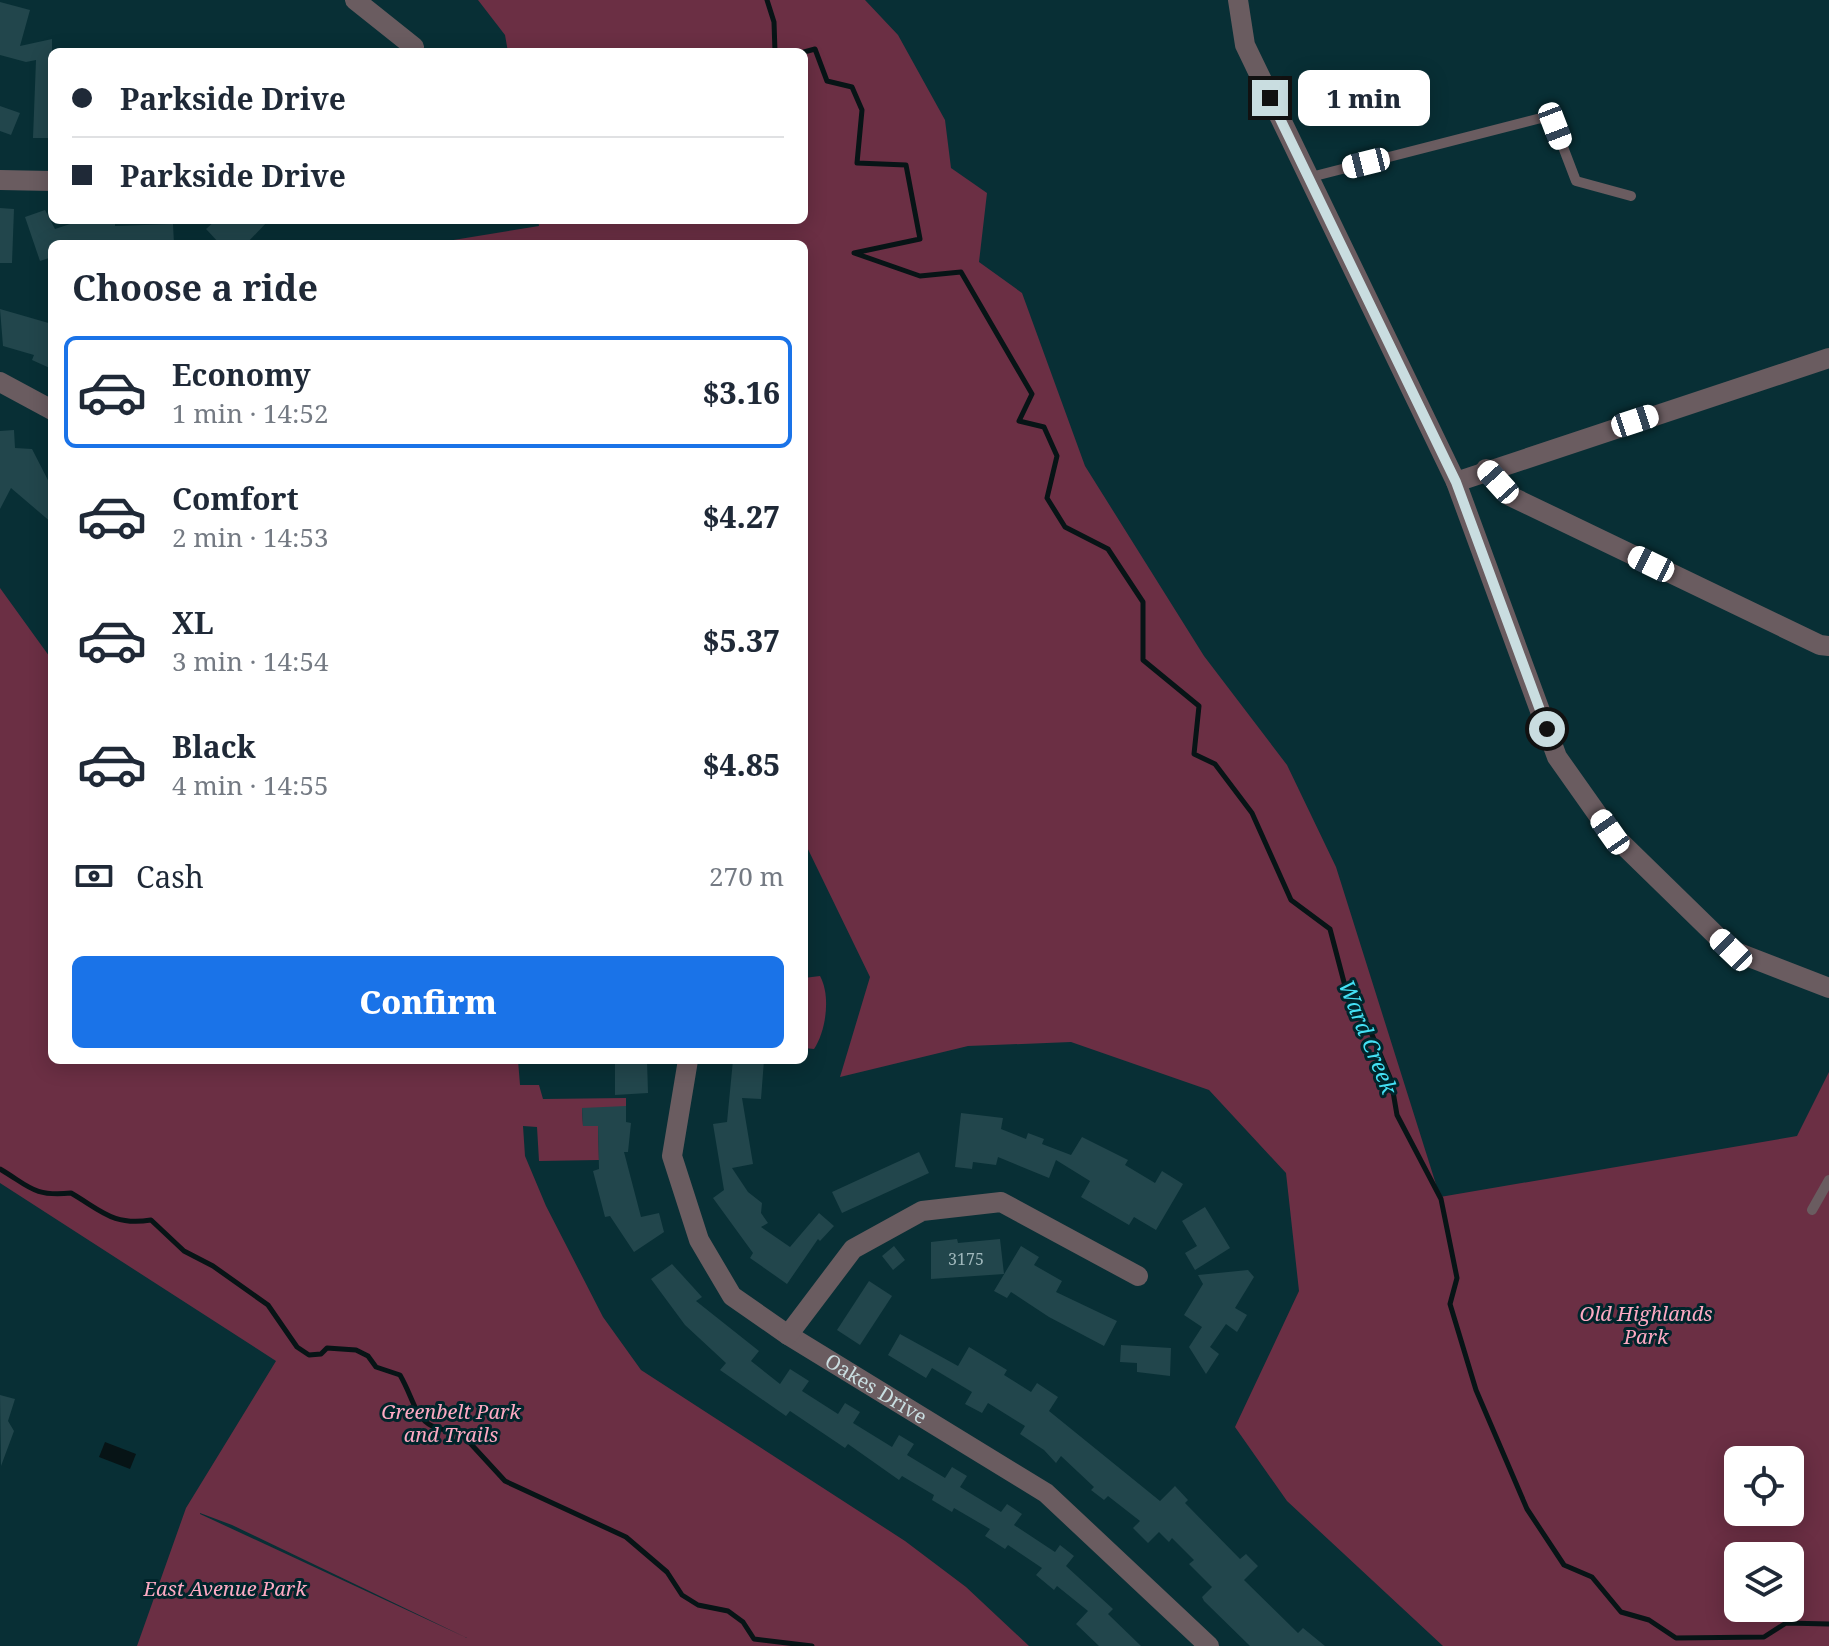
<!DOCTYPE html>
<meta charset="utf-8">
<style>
body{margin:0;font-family:"Noto Serif",serif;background:#f2f2f3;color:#1f2937;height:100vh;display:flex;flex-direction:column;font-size:30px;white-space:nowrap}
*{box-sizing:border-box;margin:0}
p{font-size:26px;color:#747a83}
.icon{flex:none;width:44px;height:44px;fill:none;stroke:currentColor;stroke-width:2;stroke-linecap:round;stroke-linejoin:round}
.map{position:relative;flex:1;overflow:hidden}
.panel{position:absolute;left:48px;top:240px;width:760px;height:824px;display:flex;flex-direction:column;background:#fff;border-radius:12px;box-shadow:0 4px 20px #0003}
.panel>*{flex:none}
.guide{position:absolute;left:48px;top:48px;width:760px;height:176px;border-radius:12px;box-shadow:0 4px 20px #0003;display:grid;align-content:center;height:176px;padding:0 24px;background:#fff}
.tools{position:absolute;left:1724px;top:1446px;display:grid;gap:16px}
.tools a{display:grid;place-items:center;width:80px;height:80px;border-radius:12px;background:#fff;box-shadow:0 4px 20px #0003;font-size:40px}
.end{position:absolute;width:36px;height:36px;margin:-18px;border:10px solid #c9dde0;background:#111;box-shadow:0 0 0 4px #111}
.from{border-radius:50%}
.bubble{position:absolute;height:56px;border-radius:12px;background:#fff;box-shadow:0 4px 20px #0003;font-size:26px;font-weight:800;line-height:56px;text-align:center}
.car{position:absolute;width:24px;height:48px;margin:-24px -12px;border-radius:10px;box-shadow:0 0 6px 2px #0007;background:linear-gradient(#fff 24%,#345 0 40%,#fff 0 76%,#345 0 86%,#fff 0)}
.guide b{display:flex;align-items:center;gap:28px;height:76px;font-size:30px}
.guide b+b{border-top:2px solid #e0e1e3}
.guide i{width:20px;height:20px;background:#1f2937}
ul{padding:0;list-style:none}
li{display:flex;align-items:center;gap:24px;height:112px;margin:0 16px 12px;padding:0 8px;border:4px solid transparent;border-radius:12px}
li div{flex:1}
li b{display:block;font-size:30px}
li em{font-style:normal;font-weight:800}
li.current{border-color:#1a73e8}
li>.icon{width:72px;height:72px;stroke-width:1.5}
h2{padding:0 24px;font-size:36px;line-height:96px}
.pay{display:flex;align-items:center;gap:20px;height:88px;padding:0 24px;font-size:30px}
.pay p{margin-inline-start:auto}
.primary-button{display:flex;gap:16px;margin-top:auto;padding:16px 24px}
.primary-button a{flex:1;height:92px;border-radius:12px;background:#1a73e8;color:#fff;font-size:32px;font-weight:800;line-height:92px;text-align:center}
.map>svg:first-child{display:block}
.green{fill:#6b2f44;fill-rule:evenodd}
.water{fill:#071416}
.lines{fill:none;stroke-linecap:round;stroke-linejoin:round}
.stream{stroke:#071416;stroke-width:5}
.building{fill:#22464c}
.service{stroke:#6a5c60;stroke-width:10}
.minor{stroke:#6a5c60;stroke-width:20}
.route{stroke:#c9dde0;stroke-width:10}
.labels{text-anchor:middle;stroke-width:6;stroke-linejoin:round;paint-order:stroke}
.number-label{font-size:16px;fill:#9fb7bb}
.park-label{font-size:20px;font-style:italic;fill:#fdaac3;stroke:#00252b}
.street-label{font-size:20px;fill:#c9dde0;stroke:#00252b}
.water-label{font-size:22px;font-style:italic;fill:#44e0f4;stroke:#00252b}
</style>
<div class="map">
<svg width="1829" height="1646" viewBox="0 0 1829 1646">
<rect width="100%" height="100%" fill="#082f35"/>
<g class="green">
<path d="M478 0H865L898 35 945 120 951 168 987 193 979 262 1022 293 1085 466 1204 656 1287 765 1336 867 1440 1197 1797 1136 1829 1072V1646H1443L1287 1501 1235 1427 1299 1291 1286 1173 1209 1090 1071 1042 968 1046 840 1077 870 977 804 841V244H429L539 226 538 220H804V52H508L505 35ZM1738 1460H1790V1512H1738ZM1738 1556H1790V1608H1738Z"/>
<path d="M0 588 52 660V1060H518L520 1085H539L543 1099 626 1098V1110L582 1108 583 1126H598L599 1160 539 1161 537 1127 523 1126 525 1156 546 1206 603 1317 641 1370 905 1541 966 1587 1029 1646H137L186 1508 276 1361 0 1183ZM200 1513 232 1525 467 1638 200 1514Z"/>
<path d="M820 976C831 996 826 1031 814 1049L804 1048V978Z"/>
</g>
<path class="water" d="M105 1442 136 1454 130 1469 99 1457Z"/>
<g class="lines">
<g class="stream">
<path d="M767 0 774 22 775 52"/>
<path d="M804 52 815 49 827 81 852 87 862 110 857 163 906 165 920 239 854 253 920 276 961 272 1032 394 1019 421 1044 427 1057 456 1047 498 1065 527 1108 549 1143 602V660L1199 706 1194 754 1215 764 1252 813 1291 900 1330 929 1350 1005 1368 1025 1391 1080 1397 1115 1441 1199 1457 1278 1450 1304 1476 1390 1527 1509 1564 1565 1592 1577 1621 1612 1649 1620 1676 1638 1764 1637 1786 1623 1829 1624"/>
<path d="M0 1169C29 1186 33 1197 71 1193 102 1211 113 1226 151 1220L184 1251 213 1266 268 1305 297 1347 309 1355 321 1354 327 1348 356 1350 368 1356 376 1367 400 1375C418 1406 414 1431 459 1431L505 1481 626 1537 667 1572 682 1595 698 1605 728 1611 743 1622 754 1639 812 1646"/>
</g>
</g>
<g class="building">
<path d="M0 2 30 10 20 46 52 39V138H33L36 60 26 62 0 55Z"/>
<path d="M0 106 20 113 11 135 0 131Z"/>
<path d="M0 208 14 209 12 263H0Z"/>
<path d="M45 210 55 229 82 220H115V226L173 224 174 244H52V257L40 261 25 217Z"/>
<path d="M216 220H269L246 244H220L206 229Z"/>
<path d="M0 309 52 324V369L32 360 34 355 3 346Z"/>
<path d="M14 430 15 448 32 449 52 488V523L11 488 0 509V431Z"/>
<path d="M615 1060H647L648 1093 615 1095Z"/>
<path d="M733 1060H764L761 1099 742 1098 753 1164 732 1168 748 1192 762 1203 761 1213 768 1223 761 1227 790 1247 819 1213 834 1226 820 1241 818 1239 787 1284 750 1258 753 1253 713 1198 724 1190 713 1124 727 1122Z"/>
<path d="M626 1106V1122L631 1123 628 1152H624L641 1217 659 1213 664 1232 634 1252 610 1216 605 1217 593 1171 599 1169 598 1126H583L582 1108Z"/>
<path d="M961 1113 1003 1118 1001 1129 1026 1139 1028 1133 1044 1139 1042 1144 1071 1155 1082 1137 1128 1160 1125 1165 1155 1183 1162 1171 1183 1184 1156 1230 1134 1217 1129 1225 1081 1197 1090 1181 1056 1160 1049 1178 998 1157 996 1165 973 1162 972 1169 955 1167Z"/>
<path d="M919 1152 929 1173 842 1213 832 1192Z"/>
<path d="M1205 1207 1230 1248 1195 1270 1185 1253 1197 1246 1182 1221Z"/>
<path d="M957 1239 958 1243 1000 1239 1004 1274 931 1279V1242Z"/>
<path d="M894 1246 905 1260 893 1270 882 1256Z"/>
<path d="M1021 1246 1039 1257 1034 1265 1062 1281 1056 1292 1117 1321 1104 1346 1049 1317 1011 1292 1007 1298 994 1291Z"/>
<path d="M672 1264 702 1297 696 1301 759 1351 751 1361 780 1384 790 1369 809 1381 802 1391 838 1414 845 1403 860 1412 853 1423 892 1447 899 1435 914 1444 907 1455 945 1478 952 1467 967 1476 960 1487 1001 1512 1007 1504 1022 1514 1014 1525 1055 1552 1060 1545 1074 1556 1066 1566 1113 1609 1108 1614 1141 1646H1099L1076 1624 1088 1611 1057 1586 1054 1590 1036 1575 1042 1568 1008 1545 1005 1549 985 1536 990 1529 954 1508 952 1512 932 1500 934 1495 902 1476 899 1480 848 1444 845 1448 790 1411 786 1416 720 1370 726 1363 685 1325 651 1279Z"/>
<path d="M1248 1270 1254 1277 1235 1308 1247 1315 1237 1332 1226 1324 1210 1347 1219 1354 1206 1374 1189 1347 1202 1327 1184 1315 1203 1284 1198 1275Z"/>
<path d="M869 1281 892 1296 860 1345 837 1330Z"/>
<path d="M900 1334 958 1366 969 1347 1007 1370 1004 1375 1031 1392 1037 1383 1058 1397 1049 1411 1160 1501 1175 1486 1188 1500 1185 1503 1240 1559 1246 1554 1258 1566 1244 1580 1298 1633 1303 1628 1325 1646H1250L1204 1601 1202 1597 1212 1587 1189 1564 1194 1560 1172 1538 1169 1542 1159 1532 1148 1543 1133 1528 1140 1521 1108 1496 1104 1500 1091 1490 1094 1487 1061 1456 1056 1463 1044 1450 1020 1434 1025 1426 988 1403 982 1413 965 1404 972 1392 932 1368 926 1378 888 1355Z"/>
<path d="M1121 1345 1171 1348 1170 1376 1137 1372V1363L1120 1362Z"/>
<path d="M0 1395 15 1399 8 1421 14 1431 1 1466Z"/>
</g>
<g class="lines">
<g class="service">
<path d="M1307 178 1541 118 1555 126 1576 181 1631 196"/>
<path d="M1812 1210 1829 1180"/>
</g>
<g class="minor">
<path d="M355 0 414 47"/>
<path d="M1238 0 1245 45 1456 482 1557 757 1610 832 1731 950 1829 988"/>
<path d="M0 180 52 181"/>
<path d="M0 382 52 410"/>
<path d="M1486 469 1510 496 1820 645 1829 646"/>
<path d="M1456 482 1829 358"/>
<path id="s1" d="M688 1060 672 1156 699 1240 732 1296 788 1335 1046 1493 1209 1646"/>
<path d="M788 1335 853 1249 922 1211 1001 1202 1138 1276"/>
</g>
</g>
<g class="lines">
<path class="route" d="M1270 98 1456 482 1547 729"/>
</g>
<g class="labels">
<g class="number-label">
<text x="966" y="1265">3175</text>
</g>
<g class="park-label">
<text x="1646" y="1321">Old Highlands<tspan x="1646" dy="23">Park</tspan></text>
<text x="451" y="1419">Greenbelt Park<tspan x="451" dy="23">and Trails</tspan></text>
<text x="225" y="1596">East Avenue Park</text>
</g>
<g class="street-label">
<text dy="7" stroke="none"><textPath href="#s1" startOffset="422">Oakes Drive</textPath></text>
</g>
<g class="water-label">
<text transform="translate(1368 1037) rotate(68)" y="8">Ward Creek</text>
</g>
</g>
</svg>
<div class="tools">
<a><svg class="icon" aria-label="locate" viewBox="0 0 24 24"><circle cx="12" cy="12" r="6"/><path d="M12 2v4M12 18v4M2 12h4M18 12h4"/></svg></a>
<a><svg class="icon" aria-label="layers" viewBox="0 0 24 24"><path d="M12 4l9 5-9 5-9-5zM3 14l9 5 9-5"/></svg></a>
</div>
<i class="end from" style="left:1547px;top:729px"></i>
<i class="end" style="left:1270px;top:98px"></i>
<div class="bubble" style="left:1298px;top:70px;width:132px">1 min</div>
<i class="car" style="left:1555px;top:126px;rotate:159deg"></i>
<i class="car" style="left:1366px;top:163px;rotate:256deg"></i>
<i class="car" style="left:1635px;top:421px;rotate:72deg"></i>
<i class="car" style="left:1498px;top:482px;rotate:318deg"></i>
<i class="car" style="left:1651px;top:564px;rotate:296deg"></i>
<i class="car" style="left:1610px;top:832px;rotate:325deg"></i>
<i class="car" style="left:1731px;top:950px;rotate:314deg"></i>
<div class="guide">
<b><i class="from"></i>Parkside Drive</b>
<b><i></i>Parkside Drive</b>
</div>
<section class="panel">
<h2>Choose a ride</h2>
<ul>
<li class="current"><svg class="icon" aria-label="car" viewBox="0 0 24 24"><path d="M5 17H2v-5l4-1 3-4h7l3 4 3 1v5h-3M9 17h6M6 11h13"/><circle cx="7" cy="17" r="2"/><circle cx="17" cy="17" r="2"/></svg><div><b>Economy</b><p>1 min · 14:52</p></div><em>$3.16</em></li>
<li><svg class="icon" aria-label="car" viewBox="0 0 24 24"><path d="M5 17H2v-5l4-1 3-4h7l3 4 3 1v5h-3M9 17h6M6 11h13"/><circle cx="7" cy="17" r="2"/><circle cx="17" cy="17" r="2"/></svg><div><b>Comfort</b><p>2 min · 14:53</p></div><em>$4.27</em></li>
<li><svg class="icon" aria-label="car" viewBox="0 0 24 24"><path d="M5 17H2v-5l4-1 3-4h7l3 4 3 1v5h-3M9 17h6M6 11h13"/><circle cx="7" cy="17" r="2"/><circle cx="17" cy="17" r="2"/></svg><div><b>XL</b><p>3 min · 14:54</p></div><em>$5.37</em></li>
<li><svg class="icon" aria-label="car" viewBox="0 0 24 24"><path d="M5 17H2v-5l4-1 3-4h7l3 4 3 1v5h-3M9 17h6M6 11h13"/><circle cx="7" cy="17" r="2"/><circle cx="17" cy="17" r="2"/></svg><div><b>Black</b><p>4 min · 14:55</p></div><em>$4.85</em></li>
</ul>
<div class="pay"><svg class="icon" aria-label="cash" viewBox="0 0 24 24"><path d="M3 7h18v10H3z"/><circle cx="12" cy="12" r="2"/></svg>Cash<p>270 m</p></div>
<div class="primary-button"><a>Confirm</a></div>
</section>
</div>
